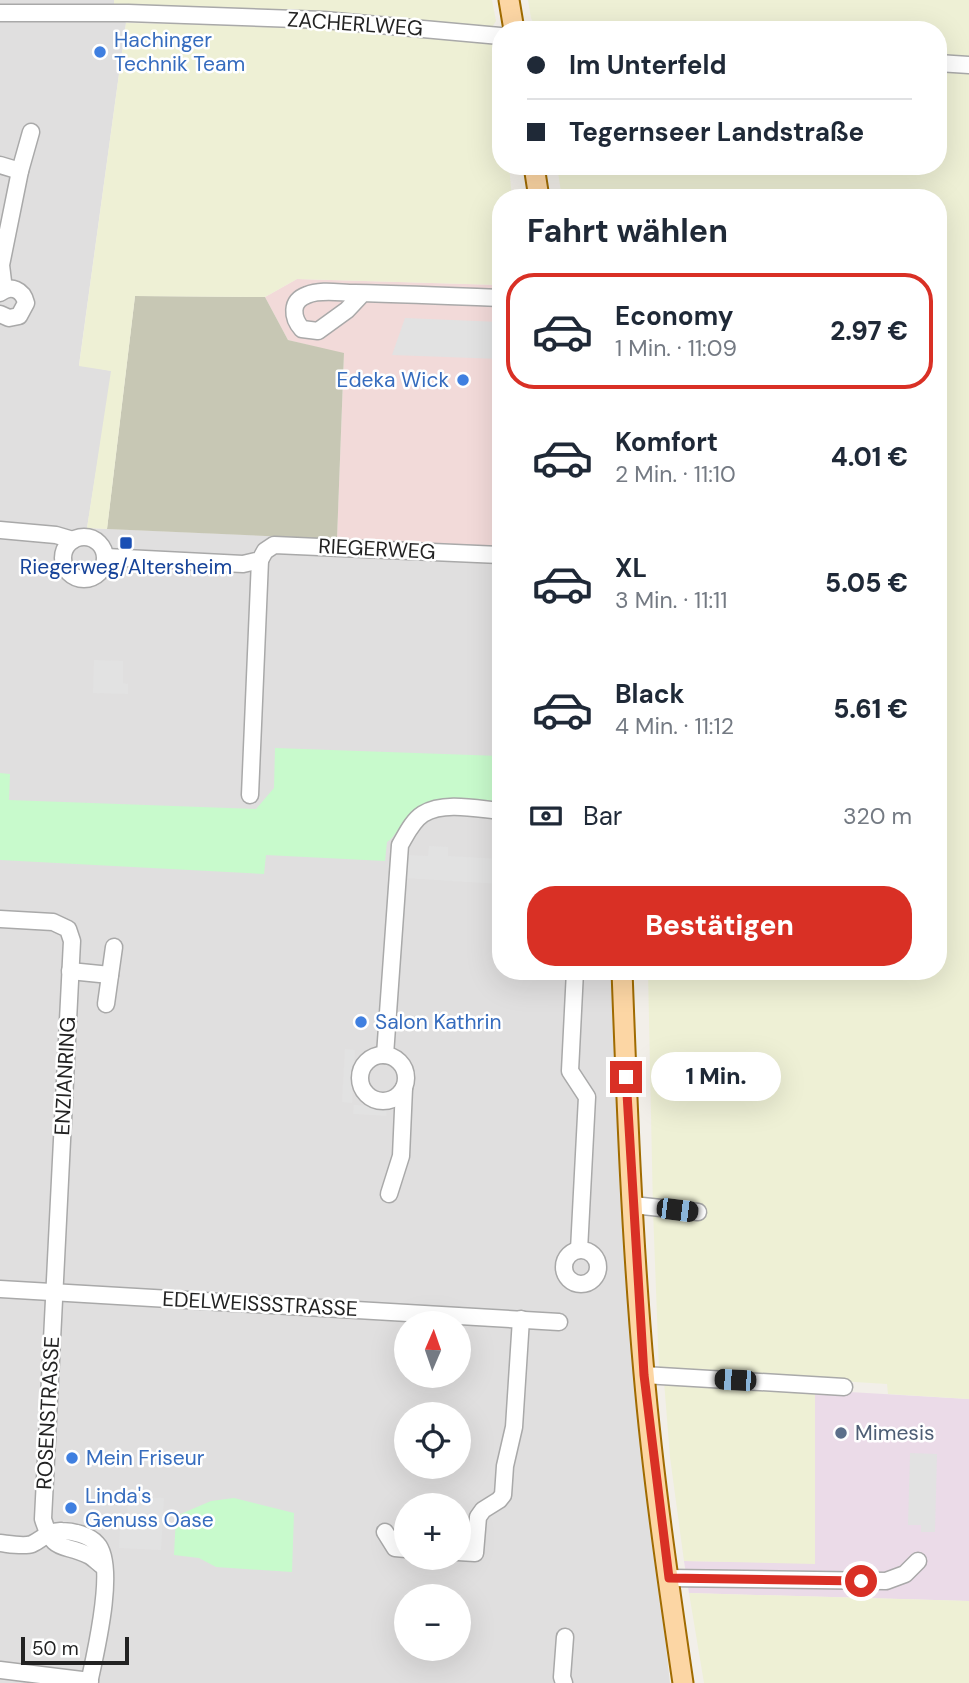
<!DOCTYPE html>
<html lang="de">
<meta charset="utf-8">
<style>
body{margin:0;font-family:"DM Sans",sans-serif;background:#f2f2f3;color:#1f2937;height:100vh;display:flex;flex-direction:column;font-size:26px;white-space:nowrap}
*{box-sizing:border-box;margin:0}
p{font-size:23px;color:#747a83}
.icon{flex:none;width:38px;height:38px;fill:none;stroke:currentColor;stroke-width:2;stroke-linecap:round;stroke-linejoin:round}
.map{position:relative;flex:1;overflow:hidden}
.side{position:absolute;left:492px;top:189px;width:455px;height:791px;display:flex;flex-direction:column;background:#fff;border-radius:28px;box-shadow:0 7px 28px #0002}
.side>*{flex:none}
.banner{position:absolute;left:492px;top:21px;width:455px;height:154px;border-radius:28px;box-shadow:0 7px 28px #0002;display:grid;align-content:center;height:154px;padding:0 35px;background:#fff}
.needle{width:46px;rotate:2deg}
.buttons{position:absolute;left:394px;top:1311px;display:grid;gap:14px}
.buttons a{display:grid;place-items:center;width:77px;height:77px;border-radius:50%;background:#fff;box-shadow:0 7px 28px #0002;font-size:35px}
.scale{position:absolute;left:21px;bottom:18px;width:108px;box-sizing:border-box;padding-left:7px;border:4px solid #222;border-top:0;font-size:19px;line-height:24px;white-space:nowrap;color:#222;-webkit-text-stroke:5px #fff;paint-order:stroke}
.end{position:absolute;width:32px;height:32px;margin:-16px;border:9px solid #d93025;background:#fff;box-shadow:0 0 0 4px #fff}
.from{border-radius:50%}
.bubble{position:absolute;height:49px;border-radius:24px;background:#fff;box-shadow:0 7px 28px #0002;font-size:23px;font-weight:800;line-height:49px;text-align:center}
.car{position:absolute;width:21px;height:42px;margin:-21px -10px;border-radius:9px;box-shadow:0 0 5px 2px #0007;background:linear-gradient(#222 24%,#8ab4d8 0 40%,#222 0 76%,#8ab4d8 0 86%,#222 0)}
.banner b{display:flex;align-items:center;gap:24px;height:66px;font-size:26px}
.banner b+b{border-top:2px solid #e0e1e3}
.banner i{width:18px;height:18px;background:#1f2937}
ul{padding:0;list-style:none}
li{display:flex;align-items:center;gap:21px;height:116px;margin:0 14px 10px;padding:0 21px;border:4px solid transparent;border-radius:28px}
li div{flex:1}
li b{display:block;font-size:26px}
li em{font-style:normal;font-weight:800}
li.current{border-color:#d93025}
li>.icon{width:63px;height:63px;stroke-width:1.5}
h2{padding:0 35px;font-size:32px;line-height:84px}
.pay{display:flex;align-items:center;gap:18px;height:77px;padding:0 35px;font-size:26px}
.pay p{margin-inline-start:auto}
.primary-button{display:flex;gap:14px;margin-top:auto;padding:14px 35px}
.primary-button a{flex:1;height:80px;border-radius:28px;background:#d93025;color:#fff;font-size:28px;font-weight:800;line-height:80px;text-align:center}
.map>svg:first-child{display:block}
.residential{fill:#e0dfdf;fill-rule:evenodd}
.commercial{fill:#f2dad9}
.industrial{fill:#ebdbe8}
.construction{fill:#c7c7b4}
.farmland{fill:#eef0d5}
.park{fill:#c8facc}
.parking{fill:#e2e2e2}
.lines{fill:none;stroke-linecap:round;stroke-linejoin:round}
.minor-casing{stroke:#a9a9a9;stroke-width:19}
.major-casing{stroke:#a06b00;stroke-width:23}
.minor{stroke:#fff;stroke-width:16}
.major{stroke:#fcd6a4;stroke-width:19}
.route{stroke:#d93025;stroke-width:9}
.shop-dot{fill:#3f7fe0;stroke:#fff;stroke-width:2.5}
.transit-dot{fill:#1a4fb4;stroke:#fff;stroke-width:2.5}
.service-dot{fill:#5c6f8a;stroke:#fff;stroke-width:2.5}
.labels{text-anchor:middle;stroke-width:5;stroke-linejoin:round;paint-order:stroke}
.street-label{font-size:21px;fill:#222;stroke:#fff}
.shop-label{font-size:21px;fill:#366cbe;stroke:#fff;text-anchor:start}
.transit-label{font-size:21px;fill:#164399;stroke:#fff}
.service-label{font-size:21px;fill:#4e5e75;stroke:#fff;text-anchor:start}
</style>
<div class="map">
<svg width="969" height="1683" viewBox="0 0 969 1683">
<rect width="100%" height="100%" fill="#f2efe9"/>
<path class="residential" d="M0 0H114V8L126 23 79 365 112 371 87 528 500 546V971H613L645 1455 670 1683H0ZM406 1323H458V1376H406ZM406 1414H458V1466H406ZM406 1505H458V1558H406ZM406 1596H458V1648H406Z"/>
<path class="commercial" d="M297 279 500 285V546L337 539 344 354 288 340 265 297Z"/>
<path class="industrial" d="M815 1390 969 1399V1601L689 1593 684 1561 815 1563Z"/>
<path class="construction" d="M135 296 265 297 288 340 344 353 337 539 107 529Z"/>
<g class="farmland">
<path d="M114 0H492L496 21 491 29 114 8Z"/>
<path d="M528 0H969V59L938 57V30H537L531 18Z"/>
<path d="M126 23 323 27 492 42 498 48 500 75V166H509L512 198H500L499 285 297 279 265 297 135 296 107 529 87 528 111 371 79 366Z"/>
<path d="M938 70 969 72V1399L888 1394 887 1384 659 1370 653 1210 648 971H938V198H562L557 166H938Z"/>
<path d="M664 1381 815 1390V1564L684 1561 670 1457Z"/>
<path d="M689 1593 969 1601V1683H704Z"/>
</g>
<g class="park">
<path d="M275 748 500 756V804C472 805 426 800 405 821 398 828 396 836 387 842L385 861 266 855 264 874 0 860V773L10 774 9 800 256 809 274 788Z"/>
<path d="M234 1498 294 1513 292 1572 216 1567 199 1558 174 1555 176 1516 211 1501Z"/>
</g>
<g class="parking">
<path d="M405 318 500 322V359L392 355Z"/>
<path d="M94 660 123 661V683L128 684V694L93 693Z"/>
<path d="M429 846 448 847V856L500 859V884L405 878 406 855 428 856Z"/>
<path d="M345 1049 355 1050 352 1103 342 1102Z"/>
<path d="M354 1105 387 1106 386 1116 353 1114Z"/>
<path d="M910 1453 937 1454 935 1532H921V1525H908Z"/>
<path d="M128 1497 164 1498 161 1550 119 1548 120 1526H127Z"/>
</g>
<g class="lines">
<g class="minor-casing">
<g id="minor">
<path d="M0 13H128L324 20 500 36"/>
<path d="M938 63 969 65"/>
<path d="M0 165 20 171"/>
<path d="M4 290 1 265 20 171 31 132"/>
<path d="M0 293C11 284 23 290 26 303L19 316 9 318 0 314"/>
<path d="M362 294 347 310 318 331 302 329C292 318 290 301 307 295 321 289 340 293 355 293 403 294 452 296 500 298"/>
<path d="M0 530 56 535 73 540"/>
<circle cx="84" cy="558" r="21"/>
<path d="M106 557 243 564 260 560 265 551 274 545 500 555"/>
<path d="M250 795 260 560"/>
<path d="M0 919 53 922 68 929 72 941 43 1519C54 1555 63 1542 90 1556 95 1559 99 1564 104 1567"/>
<path d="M70 971 110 975"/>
<path d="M575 971 570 1071 587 1097 579 1250"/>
<path d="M106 1004 114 947"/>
<path d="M385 1055 400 845C406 835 412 821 423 814 444 801 478 809 500 811"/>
<circle cx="383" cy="1078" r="23"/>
<path d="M389 1194 401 1156 404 1088"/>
<path d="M633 1205 698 1212"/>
<circle cx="581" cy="1267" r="17"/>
<path d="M0 1289 559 1322"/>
<path d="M644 1375 844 1387"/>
<path d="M385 1532 395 1548 406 1549"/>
<path d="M0 1543C9 1544 24 1547 32 1544 43 1539 49 1530 62 1531 73 1531 89 1535 97 1544 117 1565 95 1655 89 1683"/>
<path d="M458 1552 475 1553 478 1517 483 1510 499 1500 503 1495 505 1466 514 1427 521 1319"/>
<path d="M669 1578 886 1581 905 1574 918 1561"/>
<path d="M0 1670 90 1681"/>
<path d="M564 1683 562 1677 565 1637"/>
</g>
</g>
<g class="major-casing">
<g id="major">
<path d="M509 0 514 30"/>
<path d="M534 166 539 198"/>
<path d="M622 971C627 1105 632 1240 644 1373 653 1477 668 1580 683 1683"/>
</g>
</g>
<use href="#minor" class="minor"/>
<use href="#major" class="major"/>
</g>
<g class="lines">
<path class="route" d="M626 1077 644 1375 669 1578 861 1581"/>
</g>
<g class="shop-dot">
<circle cx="100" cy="52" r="7"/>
<circle cx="463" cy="380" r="7"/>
<circle cx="361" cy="1022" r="7"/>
<circle cx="72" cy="1458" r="7"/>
<circle cx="71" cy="1508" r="7"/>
</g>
<rect class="transit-dot" x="119" y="536" width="14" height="14" rx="3.5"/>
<circle class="service-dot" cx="841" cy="1433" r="7"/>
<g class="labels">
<g class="street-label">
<text transform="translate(355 24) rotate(4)" y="7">ZACHERLWEG</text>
<text transform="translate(377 549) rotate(3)" y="7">RIEGERWEG</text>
<text transform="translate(65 1076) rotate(-87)" y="7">ENZIANRING</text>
<text transform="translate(260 1304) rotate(3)" y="7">EDELWEISSSTRASSE</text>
<text transform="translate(48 1413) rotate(-87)" y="7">ROSENSTRASSE</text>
</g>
<g class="shop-label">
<text x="114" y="47">Hachinger<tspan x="114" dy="24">Technik Team</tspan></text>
<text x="449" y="387" text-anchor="end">Edeka Wick</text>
<text x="375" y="1029">Salon Kathrin</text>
<text x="86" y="1465">Mein Friseur</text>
<text x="85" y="1503">Linda's<tspan x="85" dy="24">Genuss Oase</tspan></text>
</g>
<g class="transit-label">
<text x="126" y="574">Riegerweg/Altersheim</text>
</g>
<g class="service-label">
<text x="855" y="1440">Mimesis</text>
</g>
</g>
</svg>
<div class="buttons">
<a><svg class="needle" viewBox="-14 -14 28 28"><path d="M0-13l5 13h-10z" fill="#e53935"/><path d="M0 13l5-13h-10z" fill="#747a83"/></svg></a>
<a><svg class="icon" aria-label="locate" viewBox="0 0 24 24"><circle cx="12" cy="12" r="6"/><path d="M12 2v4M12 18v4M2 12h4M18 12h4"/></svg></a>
<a>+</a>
<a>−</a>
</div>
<div class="scale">50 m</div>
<i class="end from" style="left:861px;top:1581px"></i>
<i class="end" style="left:626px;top:1077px"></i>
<div class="bubble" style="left:651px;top:1052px;width:130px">1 Min.</div>
<i class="car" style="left:677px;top:1210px;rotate:97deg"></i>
<i class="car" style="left:735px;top:1380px;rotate:273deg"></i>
<div class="banner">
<b><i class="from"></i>Im Unterfeld</b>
<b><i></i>Tegernseer Landstraße</b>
</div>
<section class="side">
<h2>Fahrt wählen</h2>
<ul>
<li class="current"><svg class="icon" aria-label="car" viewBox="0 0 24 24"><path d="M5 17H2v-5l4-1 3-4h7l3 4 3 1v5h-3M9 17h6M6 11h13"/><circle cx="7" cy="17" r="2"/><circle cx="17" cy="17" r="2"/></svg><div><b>Economy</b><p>1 Min. · 11:09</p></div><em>2.97 €</em></li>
<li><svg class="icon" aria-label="car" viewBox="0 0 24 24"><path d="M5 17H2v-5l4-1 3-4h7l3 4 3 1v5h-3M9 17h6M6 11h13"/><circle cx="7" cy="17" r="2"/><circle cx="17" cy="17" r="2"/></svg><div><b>Komfort</b><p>2 Min. · 11:10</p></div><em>4.01 €</em></li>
<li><svg class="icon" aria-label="car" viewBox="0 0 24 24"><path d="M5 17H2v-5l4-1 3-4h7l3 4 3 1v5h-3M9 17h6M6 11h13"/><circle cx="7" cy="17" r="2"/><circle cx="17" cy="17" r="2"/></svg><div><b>XL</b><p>3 Min. · 11:11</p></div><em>5.05 €</em></li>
<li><svg class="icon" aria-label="car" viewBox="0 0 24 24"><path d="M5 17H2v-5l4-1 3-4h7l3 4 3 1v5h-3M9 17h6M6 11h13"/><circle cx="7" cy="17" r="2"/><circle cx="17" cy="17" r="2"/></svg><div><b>Black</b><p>4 Min. · 11:12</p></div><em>5.61 €</em></li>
</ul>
<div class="pay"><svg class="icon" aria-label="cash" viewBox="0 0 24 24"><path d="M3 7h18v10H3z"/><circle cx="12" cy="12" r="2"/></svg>Bar<p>320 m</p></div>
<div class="primary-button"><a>Bestätigen</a></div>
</section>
</div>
